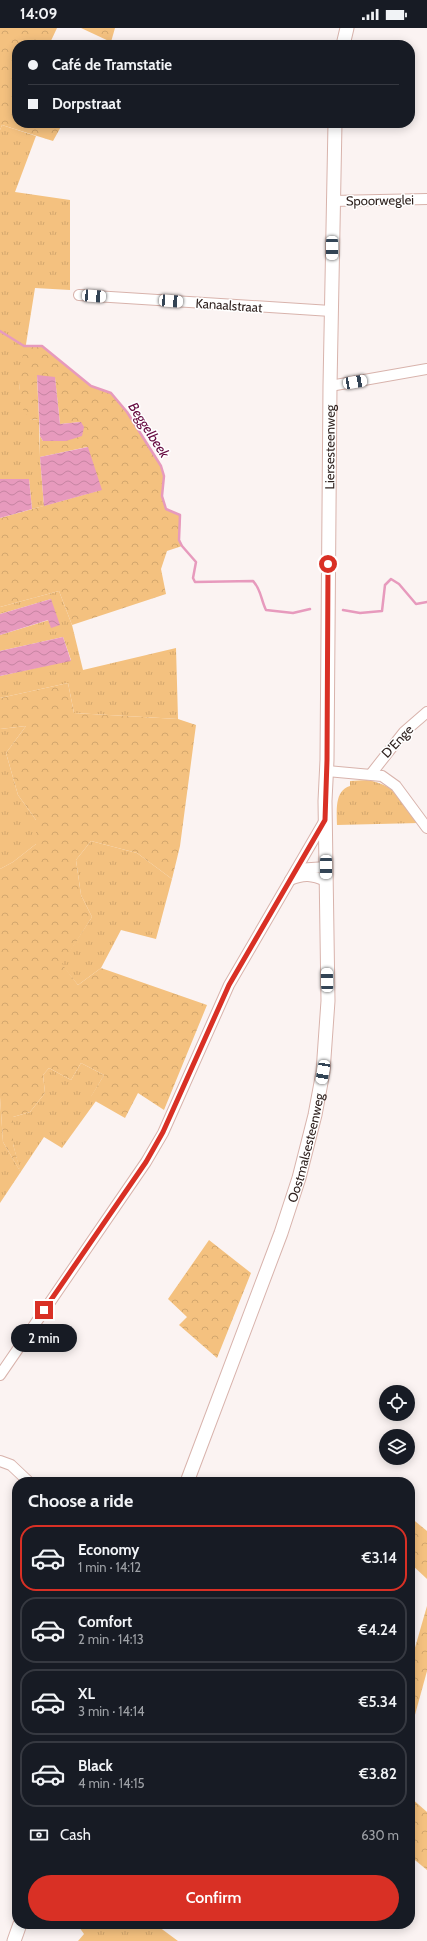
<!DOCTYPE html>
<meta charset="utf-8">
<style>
body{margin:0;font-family:Cabin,sans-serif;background:#242831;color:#f1f3f6;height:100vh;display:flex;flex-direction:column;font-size:15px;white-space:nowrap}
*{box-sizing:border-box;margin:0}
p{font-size:13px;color:#9ea1a6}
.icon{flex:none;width:22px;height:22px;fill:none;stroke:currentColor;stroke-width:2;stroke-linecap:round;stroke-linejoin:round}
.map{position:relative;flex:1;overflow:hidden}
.sheet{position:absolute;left:12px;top:1449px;width:403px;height:452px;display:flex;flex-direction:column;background:#171b24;border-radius:16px;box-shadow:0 2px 10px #0003}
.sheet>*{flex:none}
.top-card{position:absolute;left:12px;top:12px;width:403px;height:88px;border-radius:16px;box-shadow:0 2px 10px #0003;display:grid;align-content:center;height:88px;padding:0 16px;background:#171b24}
.buttons{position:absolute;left:379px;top:1357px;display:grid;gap:8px}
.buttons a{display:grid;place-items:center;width:36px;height:36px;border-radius:50%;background:#171b24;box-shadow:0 2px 10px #0003;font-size:20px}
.end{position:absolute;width:18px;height:18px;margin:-9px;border:5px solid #d93025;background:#fff;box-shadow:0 0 0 2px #fff}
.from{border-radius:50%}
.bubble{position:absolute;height:28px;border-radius:14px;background:#171b24;box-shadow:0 2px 10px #0003;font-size:13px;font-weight:600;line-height:28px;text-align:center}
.car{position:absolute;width:12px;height:24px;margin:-12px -6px;border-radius:5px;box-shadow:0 0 3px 1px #0007;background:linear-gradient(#fff 24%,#345 0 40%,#fff 0 76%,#345 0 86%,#fff 0)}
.top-card b{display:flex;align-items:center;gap:14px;height:38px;font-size:15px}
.top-card b+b{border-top:1px solid #363941}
.top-card i{width:10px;height:10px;background:#f1f3f6}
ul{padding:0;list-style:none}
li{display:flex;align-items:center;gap:12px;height:66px;margin:0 8px 6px;padding:0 8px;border:2px solid #363941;border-radius:16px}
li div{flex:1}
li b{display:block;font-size:15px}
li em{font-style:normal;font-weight:600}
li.current{border-color:#d93025}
li>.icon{width:36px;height:36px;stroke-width:1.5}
h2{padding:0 16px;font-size:18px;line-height:48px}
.pay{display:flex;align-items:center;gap:10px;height:44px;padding:0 16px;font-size:15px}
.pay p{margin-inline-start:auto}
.button{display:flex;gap:8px;margin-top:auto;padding:8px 16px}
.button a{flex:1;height:46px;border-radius:24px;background:#d93025;color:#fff;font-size:16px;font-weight:600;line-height:46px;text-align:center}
.status{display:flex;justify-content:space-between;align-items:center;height:28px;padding:0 20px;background:#171b24;direction:ltr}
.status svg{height:11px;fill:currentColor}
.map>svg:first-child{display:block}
.grass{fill:url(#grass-tufts)}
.forest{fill:url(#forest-crowns)}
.water{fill:url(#water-waves)}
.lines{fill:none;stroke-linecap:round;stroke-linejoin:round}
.stream{stroke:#e79abd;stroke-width:2.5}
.minor-casing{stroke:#d8b3ac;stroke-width:12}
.major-casing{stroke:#d8b3ac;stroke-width:15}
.minor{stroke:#fff;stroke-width:10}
.major{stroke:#fff;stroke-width:13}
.route{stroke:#d93025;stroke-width:5}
.labels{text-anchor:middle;stroke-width:3;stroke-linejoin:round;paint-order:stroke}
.street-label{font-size:13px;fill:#2f221f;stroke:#fff}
.water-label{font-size:14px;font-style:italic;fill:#660b41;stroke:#fff}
</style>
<div class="status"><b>14:09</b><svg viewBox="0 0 49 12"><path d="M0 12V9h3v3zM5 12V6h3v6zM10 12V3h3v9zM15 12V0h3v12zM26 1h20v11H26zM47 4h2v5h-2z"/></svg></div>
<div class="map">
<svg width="427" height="1913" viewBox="0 0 427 1913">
<defs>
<pattern id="grass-tufts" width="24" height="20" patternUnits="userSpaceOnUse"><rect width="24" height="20" fill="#f4c17f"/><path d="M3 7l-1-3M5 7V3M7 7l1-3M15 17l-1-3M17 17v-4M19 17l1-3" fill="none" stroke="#d2a66d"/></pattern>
<pattern id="forest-crowns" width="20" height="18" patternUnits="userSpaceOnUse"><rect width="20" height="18" fill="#f4c17f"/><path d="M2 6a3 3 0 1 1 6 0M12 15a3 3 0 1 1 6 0" fill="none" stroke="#d2a66d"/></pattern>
<pattern id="water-waves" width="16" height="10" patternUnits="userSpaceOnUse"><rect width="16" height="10" fill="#e79abd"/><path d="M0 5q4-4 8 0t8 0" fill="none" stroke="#c684a2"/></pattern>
</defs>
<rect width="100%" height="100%" fill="#fbf3f2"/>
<g class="grass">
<path d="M2 97 36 108 15 164 70 172V262L35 260 19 360 31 392 39 391 40 429 44 478 32 481 29 451H0V102Z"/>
<path d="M59 563 72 597 83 642 176 620 178 691 74 685 68 655 0 670V648L71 632 63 609 0 623V607L49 592 51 571 0 586V579Z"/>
<path d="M26 698 6 725 18 767 36 792V816L13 834 0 841V701Z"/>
<path d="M367 752C397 757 402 773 419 795L337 797C337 783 334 763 350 758V753Z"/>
<path d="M91 813 137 825 172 851 156 911 121 902 101 940 78 957 61 936 92 889 81 867 76 832Z"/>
<path d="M81 1035 104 1047 91 1069 96 1073 62 1120 44 1109 0 1175V1069L3 1114 20 1143 13 1116V1089L30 1084 45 1065 43 1047 49 1040 71 1052Z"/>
<path d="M77 1896H155L178 1913H78L84 1906Z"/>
</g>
<g class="forest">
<path d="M0 0H57L49 17H17V95H63L53 113 2 97 0 102Z"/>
<path d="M81 0H115L111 14Z"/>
<path d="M24 318H42L91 358 111 365 127 384 161 438 164 448 162 468 166 481 180 487C182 498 177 508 182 518L167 523 161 541 166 566 72 597 59 563 0 579V490L101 462 87 419 40 429V408L43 413 81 394 60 396 55 350 37 348 39 391 31 392C11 374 22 341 24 318Z"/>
<path d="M68 655 74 685 178 691 196 697 180 818 172 851 137 825 91 813 76 832 81 867 92 889 62 936 78 957 101 940 207 977 164 1082 138 1065 125 1090 90 1070 104 1047 81 1035 71 1052 49 1040 43 1047 45 1065 30 1084 13 1089V1116L21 1145 3 1114 0 1069V841L13 834 36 816V792L18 767 6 725 26 698 0 701V670Z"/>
<path d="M209 1212 251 1245 217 1330 179 1297 187 1289 168 1271Z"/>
<path d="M410 1489 427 1503V1551L410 1535Z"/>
<path d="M427 1578V1643L410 1705V1637Z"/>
<path d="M410 1769 427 1784V1842L410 1828Z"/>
</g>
<g class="water">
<path d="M37 347 55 349 60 396 81 394 84 399 82 408 66 413H43L40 408Z"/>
<path d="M88 419 102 462 44 478 40 429Z"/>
<path d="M0 451H29L32 481 0 490Z"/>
<path d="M51 571 60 597 51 600 48 592 0 607V586Z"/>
<path d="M63 609 71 633 0 648V623Z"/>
</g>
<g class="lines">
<g class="stream">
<path d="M0 303 24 318H42L91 358 111 365 127 384 161 438 164 448 162 468 166 481 180 487 179 512 182 518 196 534 193 550 195 554 253 553C261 561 261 572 266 582L293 585 310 581"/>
<path d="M343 582 360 585 382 583 385 557 391 551 399 556 416 576 427 574"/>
</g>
<g class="minor-casing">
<g id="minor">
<path d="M332 173 427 171"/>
<path d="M79 267 331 283"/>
<path d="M330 358 427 341"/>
<path d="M327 743 382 748 396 758 427 800"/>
<path d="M371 746 404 704 427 684"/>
<path d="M297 841 326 839"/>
<path d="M290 852C304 846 312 847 326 853"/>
<path d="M0 1347 146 1134 163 1105 229 957 325 792"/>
<path d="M0 1433 11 1437 29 1454"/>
</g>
</g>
<g class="major-casing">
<g id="major">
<path d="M343 17 347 0"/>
<path id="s1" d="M187 1454 281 1205 299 1150 315 1087 323 1044 328 973 325 773 327 732 330 358 335 95"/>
<path d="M14 1913 20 1896"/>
</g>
</g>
<use href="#minor" class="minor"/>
<use href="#major" class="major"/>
</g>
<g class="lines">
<path class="route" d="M44 1282 146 1134 163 1104 229 957 325 792 327 732 328 536"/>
</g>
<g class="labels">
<g class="street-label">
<text transform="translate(380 172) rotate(-1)" y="5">Spoorweglei</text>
<text transform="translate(229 277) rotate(4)" y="5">Kanaalstraat</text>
<text dy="5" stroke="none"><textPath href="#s1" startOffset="1058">Liersesteenweg</textPath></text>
<text transform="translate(397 713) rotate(-47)" y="5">D'Enge</text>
<text dy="5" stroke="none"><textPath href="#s1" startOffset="355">Oostmalsesteenweg</textPath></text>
</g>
<g class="water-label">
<text transform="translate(149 402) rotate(57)" y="5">Beggelbeek</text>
</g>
</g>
</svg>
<div class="buttons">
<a><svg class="icon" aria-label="locate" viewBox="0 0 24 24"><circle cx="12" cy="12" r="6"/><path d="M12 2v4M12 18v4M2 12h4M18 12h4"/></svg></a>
<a><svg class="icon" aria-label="layers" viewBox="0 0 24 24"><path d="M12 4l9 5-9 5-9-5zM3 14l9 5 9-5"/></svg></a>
</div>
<i class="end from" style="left:328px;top:536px"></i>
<i class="end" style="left:44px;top:1282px"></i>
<div class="bubble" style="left:11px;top:1296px;width:66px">2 min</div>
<i class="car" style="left:332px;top:220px;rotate:180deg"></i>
<i class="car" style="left:94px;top:268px;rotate:94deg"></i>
<i class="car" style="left:171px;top:273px;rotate:94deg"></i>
<i class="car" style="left:355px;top:354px;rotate:80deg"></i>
<i class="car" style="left:326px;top:839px;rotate:180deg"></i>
<i class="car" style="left:327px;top:952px;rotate:359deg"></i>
<i class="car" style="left:323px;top:1044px;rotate:190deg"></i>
<div class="top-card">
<b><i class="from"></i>Café de Tramstatie</b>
<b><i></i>Dorpstraat</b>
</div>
<section class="sheet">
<h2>Choose a ride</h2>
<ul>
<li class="current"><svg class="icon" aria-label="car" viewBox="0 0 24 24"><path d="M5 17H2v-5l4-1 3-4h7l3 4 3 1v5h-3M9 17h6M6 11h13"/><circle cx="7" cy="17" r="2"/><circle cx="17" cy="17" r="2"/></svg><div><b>Economy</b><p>1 min · 14:12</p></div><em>€3.14</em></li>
<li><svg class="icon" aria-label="car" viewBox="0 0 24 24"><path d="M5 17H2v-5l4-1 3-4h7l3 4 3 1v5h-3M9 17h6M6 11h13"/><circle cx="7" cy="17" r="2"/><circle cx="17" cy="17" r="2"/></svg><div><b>Comfort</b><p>2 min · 14:13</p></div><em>€4.24</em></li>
<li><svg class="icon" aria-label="car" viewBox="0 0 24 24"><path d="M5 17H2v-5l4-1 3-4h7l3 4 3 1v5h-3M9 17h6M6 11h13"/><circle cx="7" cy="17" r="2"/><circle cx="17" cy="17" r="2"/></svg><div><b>XL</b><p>3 min · 14:14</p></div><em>€5.34</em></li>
<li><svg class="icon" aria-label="car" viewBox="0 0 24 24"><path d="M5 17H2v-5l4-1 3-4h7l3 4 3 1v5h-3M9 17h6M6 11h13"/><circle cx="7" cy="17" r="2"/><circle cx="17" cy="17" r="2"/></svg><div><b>Black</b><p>4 min · 14:15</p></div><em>€3.82</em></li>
</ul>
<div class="pay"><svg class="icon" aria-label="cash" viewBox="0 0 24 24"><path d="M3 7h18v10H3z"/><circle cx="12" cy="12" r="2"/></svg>Cash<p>630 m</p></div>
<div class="button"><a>Confirm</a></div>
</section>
</div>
